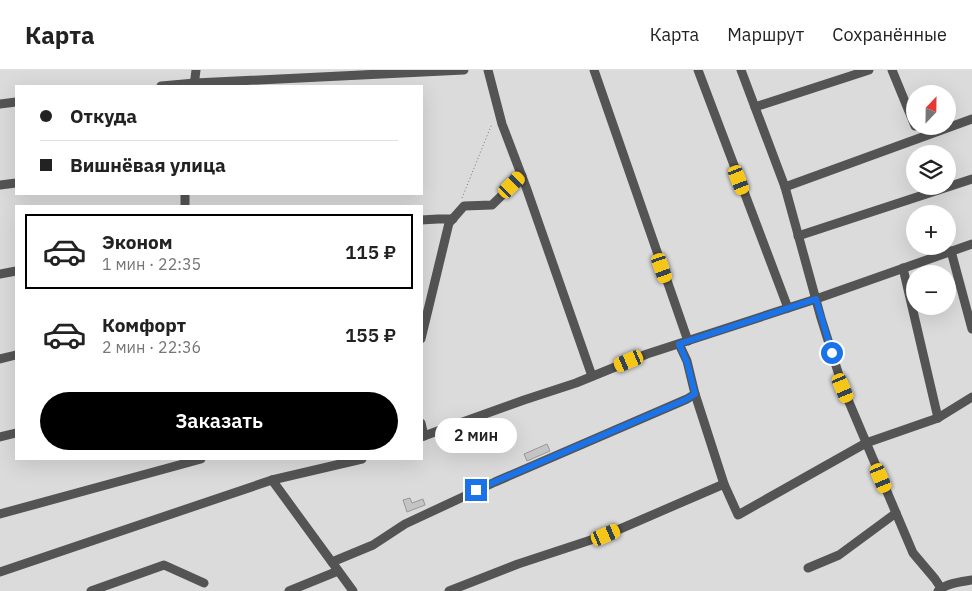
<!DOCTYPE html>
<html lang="ru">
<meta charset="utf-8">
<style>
body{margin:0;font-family:"IBM Plex Sans",sans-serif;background:#f2f2f2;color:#222;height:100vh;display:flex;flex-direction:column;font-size:19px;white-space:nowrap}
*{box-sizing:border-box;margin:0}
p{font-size:16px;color:#767676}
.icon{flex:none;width:28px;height:28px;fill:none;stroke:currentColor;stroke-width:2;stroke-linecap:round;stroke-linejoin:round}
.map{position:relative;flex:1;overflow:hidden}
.details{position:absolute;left:15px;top:135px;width:408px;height:255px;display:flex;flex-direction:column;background:#fff;border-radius:0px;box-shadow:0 5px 20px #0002}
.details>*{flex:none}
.banner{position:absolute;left:15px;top:15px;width:408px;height:110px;border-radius:0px;box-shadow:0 5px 20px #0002;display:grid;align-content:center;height:110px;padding:0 25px;background:#fff}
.needle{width:32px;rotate:22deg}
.tools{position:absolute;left:906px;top:15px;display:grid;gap:10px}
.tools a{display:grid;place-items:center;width:50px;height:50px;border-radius:50%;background:#fff;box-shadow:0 5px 20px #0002;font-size:25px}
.end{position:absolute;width:22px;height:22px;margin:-11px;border:6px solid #1a73e8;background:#fff;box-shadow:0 0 0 2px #fff}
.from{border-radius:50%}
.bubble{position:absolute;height:35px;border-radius:18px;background:#fff;box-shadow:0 5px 20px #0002;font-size:16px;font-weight:600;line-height:35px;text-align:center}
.car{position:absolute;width:15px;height:30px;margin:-15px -8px;border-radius:6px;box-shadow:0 0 4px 1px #0007;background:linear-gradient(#f5c518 24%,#345 0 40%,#f5c518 0 76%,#345 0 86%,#f5c518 0)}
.banner b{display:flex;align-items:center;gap:18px;height:48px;font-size:19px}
.banner b+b{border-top:1px solid #e0e0e0}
.banner i{width:12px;height:12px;background:#222}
ul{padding:9px 0 0;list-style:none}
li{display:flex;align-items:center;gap:15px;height:75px;margin:0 10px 8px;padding:0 15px;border:2px solid transparent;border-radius:0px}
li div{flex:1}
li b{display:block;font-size:19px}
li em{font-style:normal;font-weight:600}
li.active{border-color:#000}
li>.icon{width:45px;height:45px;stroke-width:1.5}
.primary-button{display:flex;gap:10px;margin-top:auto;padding:10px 25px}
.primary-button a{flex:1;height:58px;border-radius:30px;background:#000;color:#fff;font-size:20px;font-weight:600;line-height:58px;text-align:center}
header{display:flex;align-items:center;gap:30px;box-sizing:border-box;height:70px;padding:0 25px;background:#fff;border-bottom:1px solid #e0e0e0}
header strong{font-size:24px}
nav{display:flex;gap:28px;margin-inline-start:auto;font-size:18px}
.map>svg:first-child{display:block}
.green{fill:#dbdbdb;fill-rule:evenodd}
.building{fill:#c4c4c4;stroke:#989898}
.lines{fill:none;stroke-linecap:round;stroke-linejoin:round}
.path{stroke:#767676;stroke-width:1;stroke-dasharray:1 2.5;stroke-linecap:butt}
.minor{stroke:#545454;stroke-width:9}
.route{stroke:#1a73e8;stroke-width:6}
</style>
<header>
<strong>Карта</strong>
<nav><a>Карта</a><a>Маршрут</a><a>Сохранённые</a></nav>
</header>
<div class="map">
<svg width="972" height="521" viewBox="0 0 972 521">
<rect width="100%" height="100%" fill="#fff"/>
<path class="green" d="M0 0H972V521H0ZM16 16H421V124H16ZM915 24H948V56H915ZM915 84H948V116H915ZM16 136H421V389H16ZM915 144H948V176H915ZM915 204H948V236H915Z"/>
<g class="building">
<path d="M547 374 550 381 527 391 524 384Z"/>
<path d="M410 428 412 433 423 429 425 435 407 442 403 430Z"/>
</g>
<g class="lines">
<path class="path" d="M462 128 491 56 493 55"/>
<g class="minor">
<path d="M488 0 502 54 526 117 592 306"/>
<path d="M594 0 688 271"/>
<path d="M698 0 788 238"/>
<path d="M741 0 785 117 821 248 843 318 913 483 935 509 941 518"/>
<path d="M892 0 915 56"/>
<path d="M161 16 195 13 464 0"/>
<path d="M194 16 196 0"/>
<path d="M0 34 16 32"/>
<path d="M755 37 869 0"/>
<path d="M0 115 16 113"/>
<path d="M785 117 972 49"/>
<path d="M185 136V124"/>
<path d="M421 150 438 149H453"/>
<path d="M798 166 972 109"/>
<path d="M951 181 972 259"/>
<path d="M903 198 938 348"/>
<path d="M0 204 16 201"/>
<path d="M421 269 449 153 464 136 492 135 522 106"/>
<path d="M679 274 687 291 695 324 724 414 738 445 866 373 938 348 972 327"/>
<path d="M0 289 16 285"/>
<path d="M421 353 424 366"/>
<path d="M0 367 16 363"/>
<path d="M421 367 524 330 576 313 647 284 816 229 972 174"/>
<path d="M272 410 353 521"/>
<path d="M0 444 201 389"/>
<path d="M332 492 373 475 405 454 495 412 687 329 695 324"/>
<path d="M808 498 839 485 896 443"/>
<path d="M0 502 272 410 362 389"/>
<path d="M91 521 164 495 204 513"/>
<path d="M289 521 338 501"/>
<path d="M449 521 518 494 606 465 724 414"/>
<path d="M938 521C947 513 960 512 972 510"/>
</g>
</g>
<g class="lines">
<path class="route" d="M476 420 687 329 695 324 687 292 679 274 816 229 832 283"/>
</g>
</svg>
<div class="tools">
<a><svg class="needle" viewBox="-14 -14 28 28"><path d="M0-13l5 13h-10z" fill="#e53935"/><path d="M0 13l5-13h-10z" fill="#767676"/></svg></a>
<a><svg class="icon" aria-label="layers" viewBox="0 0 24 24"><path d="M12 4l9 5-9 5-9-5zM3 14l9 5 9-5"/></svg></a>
<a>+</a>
<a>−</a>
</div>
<i class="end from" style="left:832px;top:283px"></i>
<i class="end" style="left:476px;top:420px"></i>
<div class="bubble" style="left:435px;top:348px;width:82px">2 мин</div>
<i class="car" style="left:739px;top:110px;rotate:159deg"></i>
<i class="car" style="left:512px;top:115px;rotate:45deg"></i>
<i class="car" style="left:662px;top:198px;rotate:161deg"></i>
<i class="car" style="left:629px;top:291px;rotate:247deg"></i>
<i class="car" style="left:843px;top:318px;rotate:157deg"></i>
<i class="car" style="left:881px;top:408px;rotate:157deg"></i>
<i class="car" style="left:606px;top:465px;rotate:67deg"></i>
<div class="banner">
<b><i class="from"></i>Откуда</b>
<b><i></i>Вишнёвая улица</b>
</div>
<section class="details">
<ul>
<li class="active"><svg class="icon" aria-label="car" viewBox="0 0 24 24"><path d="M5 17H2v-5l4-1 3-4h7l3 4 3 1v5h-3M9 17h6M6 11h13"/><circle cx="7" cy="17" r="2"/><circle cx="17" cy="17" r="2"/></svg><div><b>Эконом</b><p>1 мин · 22:35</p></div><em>115 ₽</em></li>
<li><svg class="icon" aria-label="car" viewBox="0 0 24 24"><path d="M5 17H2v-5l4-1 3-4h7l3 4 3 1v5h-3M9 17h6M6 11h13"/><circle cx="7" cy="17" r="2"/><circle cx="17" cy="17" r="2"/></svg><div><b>Комфорт</b><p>2 мин · 22:36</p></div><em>155 ₽</em></li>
</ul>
<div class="primary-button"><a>Заказать</a></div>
</section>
</div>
